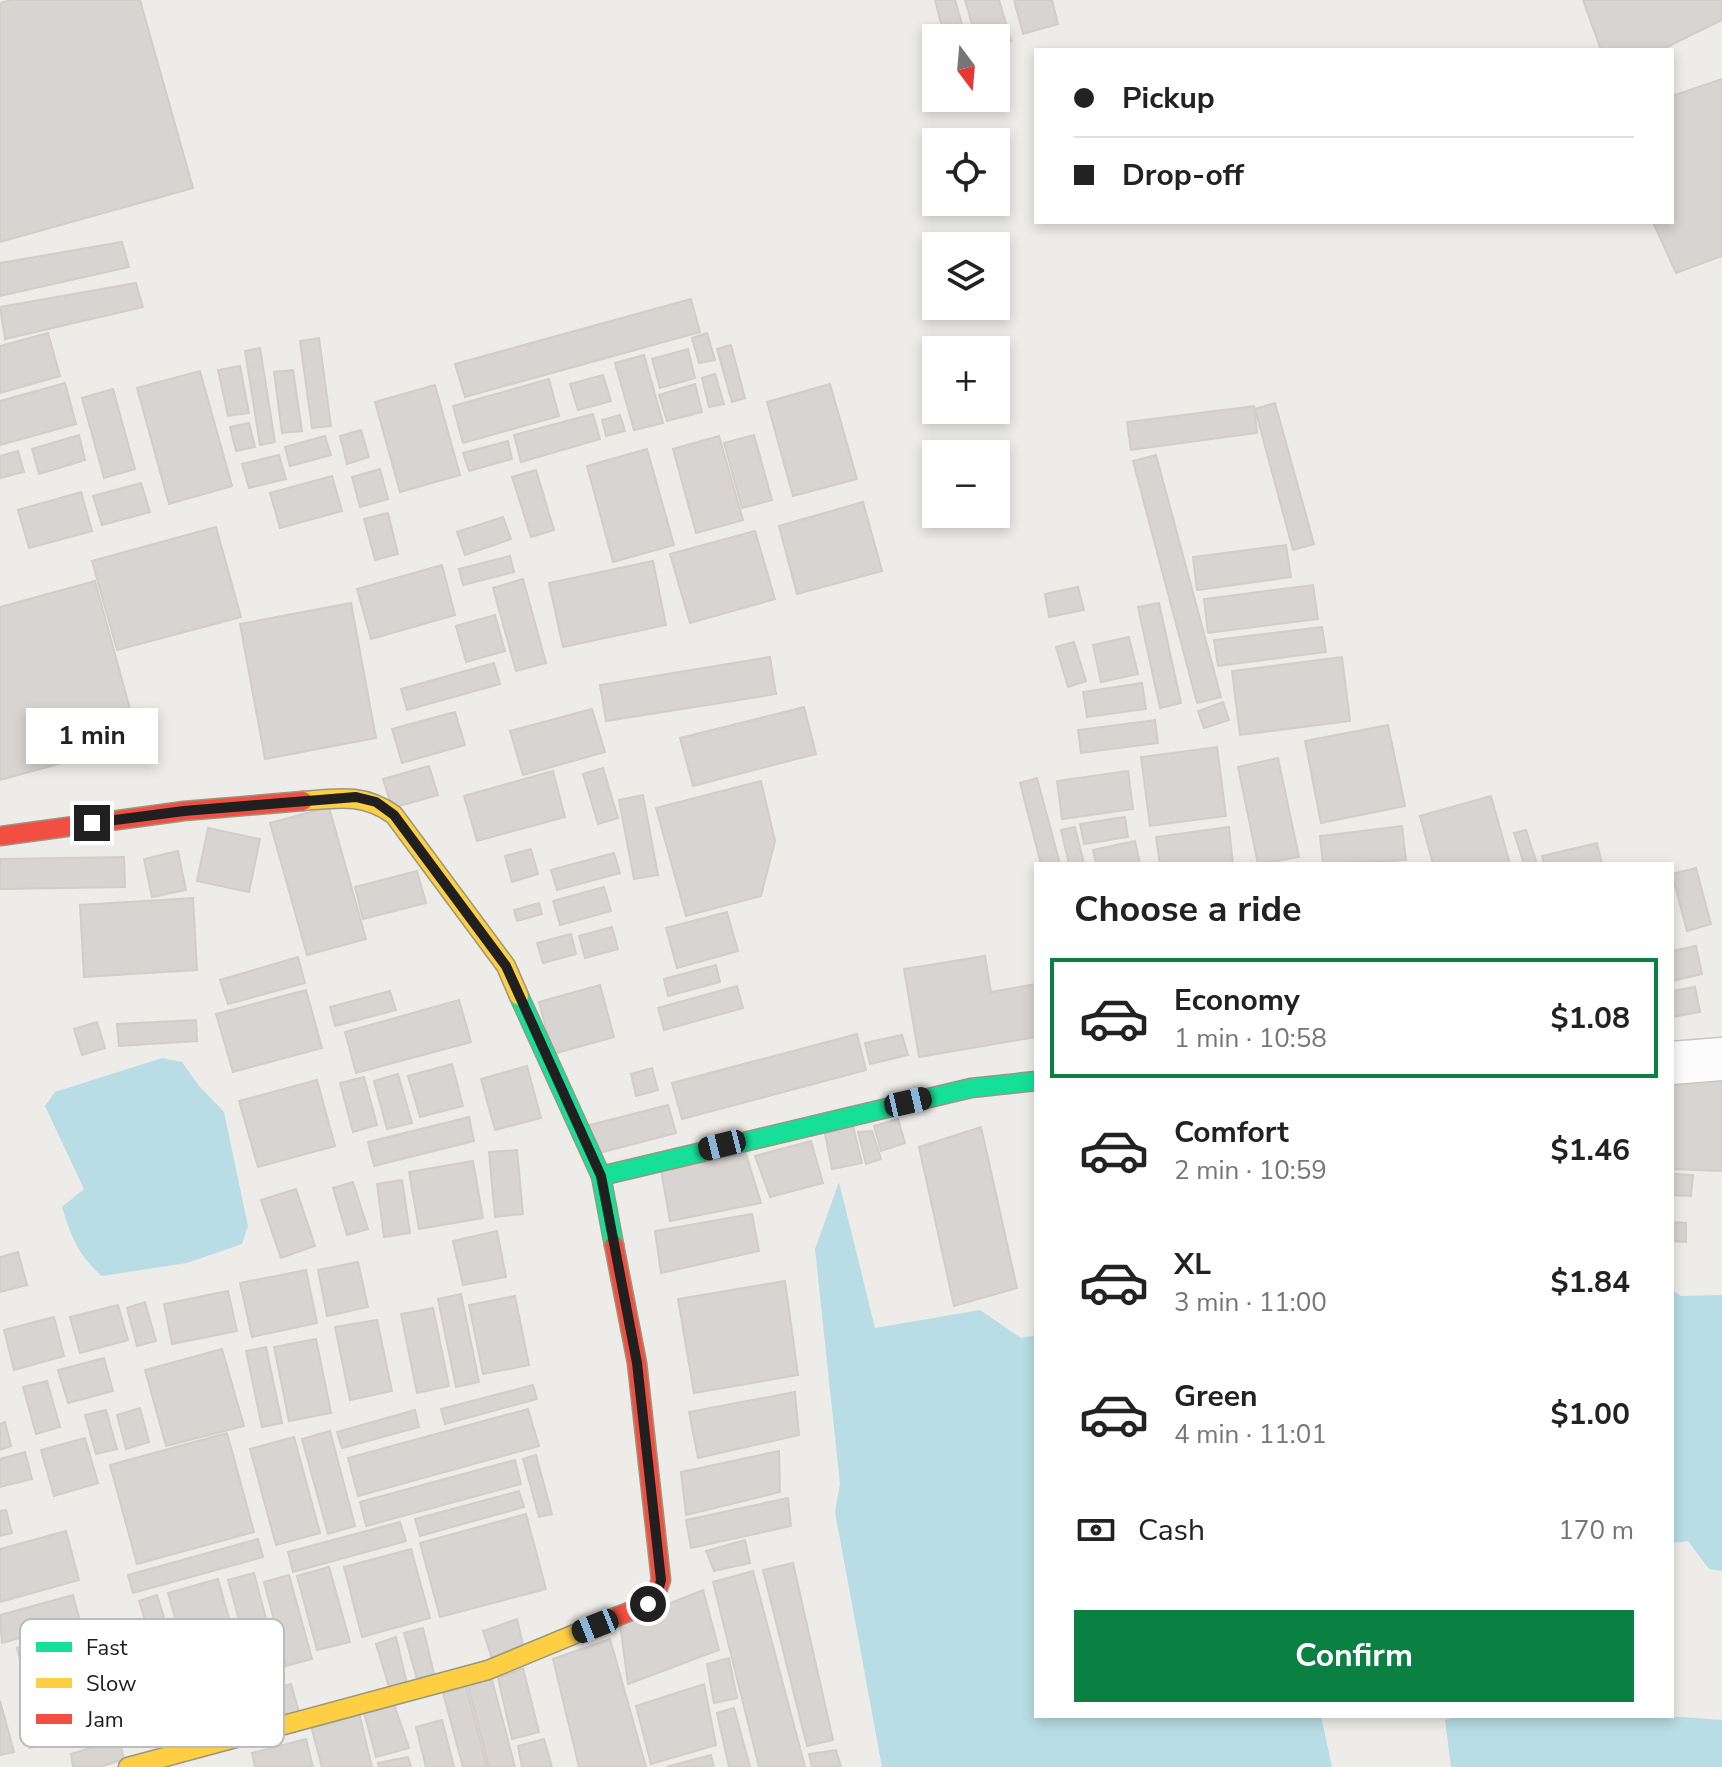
<!DOCTYPE html>
<meta charset="utf-8">
<style>
body{margin:0;font-family:"Nunito Sans",sans-serif;background:#f2f2f2;color:#222;height:100vh;display:flex;flex-direction:column;font-size:30px;white-space:nowrap}
*{box-sizing:border-box;margin:0}
p{font-size:26px;color:#767676}
.icon{flex:none;width:44px;height:44px;fill:none;stroke:currentColor;stroke-width:2;stroke-linecap:round;stroke-linejoin:round}
.map{position:relative;flex:1;overflow:hidden}
.panel{position:absolute;left:1034px;top:862px;width:640px;height:856px;display:flex;flex-direction:column;background:#fff;border-radius:0px;box-shadow:0 4px 12px #0003}
.panel>*{flex:none}
.guide{position:absolute;left:1034px;top:48px;width:640px;height:176px;border-radius:0px;box-shadow:0 4px 12px #0003;display:grid;align-content:center;height:176px;padding:0 40px;background:#fff}
.needle{width:52px;rotate:164deg}
.fabs{position:absolute;left:922px;top:24px;display:grid;gap:16px}
.fabs a{display:grid;place-items:center;width:88px;height:88px;border-radius:0px;background:#fff;box-shadow:0 4px 12px #0003;font-size:40px}
.end{position:absolute;width:36px;height:36px;margin:-18px;border:10px solid #202020;background:#fff;box-shadow:0 0 0 4px #fff}
.from{border-radius:50%}
.bubble{position:absolute;height:56px;border-radius:0px;background:#fff;box-shadow:0 4px 12px #0003;font-size:26px;font-weight:700;line-height:56px;text-align:center}
.car{position:absolute;width:24px;height:48px;margin:-24px -12px;border-radius:10px;box-shadow:0 0 6px 2px #0007;background:linear-gradient(#222 24%,#8ab4d8 0 40%,#222 0 76%,#8ab4d8 0 86%,#222 0)}
.guide b{display:flex;align-items:center;gap:28px;height:76px;font-size:30px}
.guide b+b{border-top:2px solid #e0e0e0}
.guide i{width:20px;height:20px;background:#222}
ul{padding:0;list-style:none}
li{display:flex;align-items:center;gap:24px;height:120px;margin:0 16px 12px;padding:0 24px;border:4px solid transparent;border-radius:0px}
li div{flex:1}
li b{display:block;font-size:30px}
li em{font-style:normal;font-weight:700}
li.on{border-color:#0b8043}
li>.icon{width:72px;height:72px;stroke-width:1.5}
h2{padding:0 40px;font-size:36px;line-height:96px}
.pay{display:flex;align-items:center;gap:20px;height:88px;padding:0 40px;font-size:30px}
.pay p{margin-inline-start:auto}
.primary-button{display:flex;gap:16px;margin-top:auto;padding:16px 40px}
.primary-button a{flex:1;height:92px;border-radius:0px;background:#0b8043;color:#fff;font-size:32px;font-weight:700;line-height:92px;text-align:center}
.map>svg:first-child{display:block}
.water{fill:#b8dde4}
.building{fill:#d7d4d1;stroke:#d2cdc9;stroke-width:2}
.lines{fill:none;stroke-linecap:round;stroke-linejoin:round}
.street-casing{stroke:#c7c6c4;stroke-width:45}
.fast-casing{stroke:#98987f;stroke-width:21}
.slow-casing{stroke:#98987f;stroke-width:21}
.jam-casing{stroke:#98987f;stroke-width:21}
.street{stroke:#fcfcfc;stroke-width:42}
.fast{stroke:#16e098;stroke-width:18}
.slow{stroke:#ffcf43;stroke-width:18}
.jam{stroke:#f24e42;stroke-width:18}
.route{stroke:#202020;stroke-width:10}
.key{fill:#fff;stroke:#bcbcbc;stroke-width:2}
.key-label{font-size:22px;fill:#202020}
</style>
<div class="map">
<svg width="1722" height="1767" viewBox="0 0 1722 1767">
<rect width="100%" height="100%" fill="#eeece8"/>
<g class="water">
<path d="M162 1058 182 1062 199 1086 224 1112 248 1226 242 1244 187 1263 102 1276C79 1256 71 1237 62 1207L84 1189 45 1106 55 1092Z"/>
<path d="M839 1182 875 1328 980 1310 1021 1338 1036 1335V1716H1321L1332 1767H882L835 1512 840 1484 815 1249Z"/>
<path d="M1672 1290 1681 1296 1722 1295V1571L1709 1569 1688 1541 1672 1543Z"/>
<path d="M1459 1716H1669L1722 1720V1767H1451L1445 1720Z"/>
</g>
<g class="building">
<path d="M12 0H140L193 188 0 242V3Z"/>
<path d="M935 0H955L966 38H945Z"/>
<path d="M965 0H999L1011 41 996 45V38H976Z"/>
<path d="M1014 0H1052L1058 24 1023 34Z"/>
<path d="M1583 0H1722V20L1661 50H1601Z"/>
<path d="M1722 79V256L1676 273 1653 222H1672V96Z"/>
<path d="M122 242 129 267 0 296V263Z"/>
<path d="M136 283 143 307 5 339 0 307Z"/>
<path d="M691 299 700 332 465 397 455 364Z"/>
<path d="M48 333 60 376 0 393V346Z"/>
<path d="M707 333 715 360 699 363 692 338Z"/>
<path d="M319 338 331 426 312 428 300 341Z"/>
<path d="M731 345 745 398 732 402 717 349Z"/>
<path d="M260 348 275 442 260 445 245 351Z"/>
<path d="M688 349 695 378 660 388 652 359Z"/>
<path d="M644 355 663 423 634 430 615 363Z"/>
<path d="M240 366 249 413 228 416 218 370Z"/>
<path d="M293 370 302 431 282 433 274 372Z"/>
<path d="M200 371 232 486 169 504 137 388Z"/>
<path d="M715 374 724 404 709 407 702 378Z"/>
<path d="M603 375 611 401 578 410 570 384Z"/>
<path d="M549 379 559 416 463 443 453 406Z"/>
<path d="M65 383 76 424 0 445V401Z"/>
<path d="M695 384 702 412 667 421 659 395Z"/>
<path d="M830 384 857 479 793 496 767 402Z"/>
<path d="M435 385 460 475 400 492 375 402Z"/>
<path d="M113 389 135 469 104 478 82 398Z"/>
<path d="M1275 403 1314 544 1293 550 1255 409Z"/>
<path d="M1254 406 1257 433 1131 450 1127 422Z"/>
<path d="M593 414 600 439 521 462 514 435Z"/>
<path d="M620 415 625 431 606 436 602 420Z"/>
<path d="M249 423 255 447 236 451 230 427Z"/>
<path d="M361 430 369 457 347 464 340 436Z"/>
<path d="M79 435 85 460 39 474 32 449Z"/>
<path d="M754 435 772 500 742 508 724 443Z"/>
<path d="M325 436 331 455 290 466 285 447Z"/>
<path d="M719 436 743 520 696 533 673 449Z"/>
<path d="M508 441 512 459 469 471 463 453Z"/>
<path d="M647 449 674 545 613 562 587 466Z"/>
<path d="M18 451 24 472 0 478V456Z"/>
<path d="M279 455 286 479 249 488 242 464Z"/>
<path d="M1156 455 1221 697 1197 703 1133 461Z"/>
<path d="M380 469 388 499 360 507 352 477Z"/>
<path d="M536 470 554 530 531 537 512 477Z"/>
<path d="M332 476 342 511 280 528 270 493Z"/>
<path d="M141 483 150 512 102 525 93 496Z"/>
<path d="M81 492 92 531 29 548 18 510Z"/>
<path d="M863 502 882 571 797 594 779 526Z"/>
<path d="M388 513 398 554 375 560 364 519Z"/>
<path d="M503 517 511 539 465 555 457 532Z"/>
<path d="M216 527 241 617 117 650 92 561Z"/>
<path d="M755 531 775 599 690 623 670 554Z"/>
<path d="M1286 545 1291 577 1197 590 1193 557Z"/>
<path d="M510 556 514 572 463 585 459 569Z"/>
<path d="M653 561 666 625 563 647 549 583Z"/>
<path d="M442 565 455 615 371 639 357 589Z"/>
<path d="M523 579 546 663 516 671 493 588Z"/>
<path d="M95 581 139 742 0 780V607Z"/>
<path d="M1313 585 1318 619 1208 633 1204 599Z"/>
<path d="M1078 587 1084 610 1049 617 1045 594Z"/>
<path d="M351 603 376 738 265 759 240 624Z"/>
<path d="M1159 603 1181 703 1160 708 1138 607Z"/>
<path d="M495 615 505 651 466 662 456 626Z"/>
<path d="M1322 627 1326 652 1218 666 1214 640Z"/>
<path d="M1129 637 1138 674 1101 682 1093 645Z"/>
<path d="M1074 642 1086 681 1068 687 1056 647Z"/>
<path d="M770 657 776 694 606 721 600 685Z"/>
<path d="M1342 657 1350 721 1240 735 1232 671Z"/>
<path d="M494 663 500 684 407 710 401 689Z"/>
<path d="M1142 683 1146 709 1087 717 1083 692Z"/>
<path d="M1223 702 1229 720 1204 728 1198 711Z"/>
<path d="M804 707 816 754 693 786 680 738Z"/>
<path d="M592 709 605 752 523 775 510 731Z"/>
<path d="M455 712 465 745 402 763 392 729Z"/>
<path d="M1155 720 1158 743 1081 753 1078 730Z"/>
<path d="M1388 725 1405 806 1321 823 1305 741Z"/>
<path d="M1217 747 1226 816 1150 826 1141 757Z"/>
<path d="M1278 758 1299 857 1258 864 1238 767Z"/>
<path d="M429 766 438 795 392 808 383 779Z"/>
<path d="M603 768 618 818 598 824 583 774Z"/>
<path d="M553 771 565 817 477 841 464 796Z"/>
<path d="M1128 771 1133 809 1062 819 1057 781Z"/>
<path d="M1037 778 1060 864H1041L1020 783Z"/>
<path d="M761 781 775 841 761 896 686 916 656 808Z"/>
<path d="M643 795 658 875 634 879 619 800Z"/>
<path d="M1491 796 1510 864H1433L1420 816Z"/>
<path d="M329 807 366 939 307 955 270 823Z"/>
<path d="M1125 817 1128 837 1084 844 1080 824Z"/>
<path d="M1402 826 1406 860 1323 864 1320 836Z"/>
<path d="M1075 827 1084 864H1069L1061 830Z"/>
<path d="M1229 827 1233 864H1160L1156 837Z"/>
<path d="M208 828 260 839 249 892 197 881Z"/>
<path d="M1526 830 1537 864H1524L1514 833Z"/>
<path d="M1135 841 1140 864H1096L1093 850Z"/>
<path d="M1597 843 1602 864H1544L1542 856Z"/>
<path d="M531 849 538 874 512 882 505 856Z"/>
<path d="M178 851 186 890 152 897 144 859Z"/>
<path d="M614 853 620 873 557 890 551 870Z"/>
<path d="M124 857 125 887 0 889V859Z"/>
<path d="M1696 868 1711 924 1687 931 1672 874Z"/>
<path d="M417 871 426 903 363 919 355 887Z"/>
<path d="M604 887 611 911 560 925 553 901Z"/>
<path d="M193 898 197 970 84 977 80 905Z"/>
<path d="M539 903 542 914 517 921 514 910Z"/>
<path d="M727 912 738 951 677 968 666 928Z"/>
<path d="M612 927 618 949 585 958 579 936Z"/>
<path d="M571 934 576 954 543 963 537 943Z"/>
<path d="M1696 946 1702 974 1672 981V951Z"/>
<path d="M985 956 991 992 1036 984V1037L919 1057 904 969Z"/>
<path d="M298 957 305 983 228 1004 220 980Z"/>
<path d="M716 965 720 982 668 996 664 979Z"/>
<path d="M600 985 614 1037 553 1054 539 1002Z"/>
<path d="M737 986 743 1008 664 1030 658 1008Z"/>
<path d="M1695 987 1700 1012 1672 1017V991Z"/>
<path d="M306 990 322 1048 233 1072 216 1014Z"/>
<path d="M390 991 396 1010 335 1026 330 1007Z"/>
<path d="M459 1000 471 1042 356 1073 345 1032Z"/>
<path d="M196 1020 197 1041 119 1046 117 1024Z"/>
<path d="M97 1022 105 1048 82 1055 74 1029Z"/>
<path d="M857 1034 866 1070 682 1119 672 1083Z"/>
<path d="M902 1035 908 1055 870 1064 865 1043Z"/>
<path d="M452 1064 463 1106 420 1117 408 1076Z"/>
<path d="M527 1066 541 1118 495 1130 481 1079Z"/>
<path d="M652 1068 658 1090 636 1096 631 1074Z"/>
<path d="M398 1074 412 1123 387 1129 374 1081Z"/>
<path d="M1672 1075 1722 1077V1171L1672 1169Z"/>
<path d="M364 1077 377 1125 353 1132 340 1083Z"/>
<path d="M317 1080 335 1146 258 1167 239 1101Z"/>
<path d="M668 1105 676 1133 595 1154 586 1126Z"/>
<path d="M469 1117 474 1141 374 1166 368 1142Z"/>
<path d="M898 1119 905 1143 881 1151 874 1126Z"/>
<path d="M853 1126 862 1163 832 1169 825 1134Z"/>
<path d="M981 1127 1017 1288 954 1306 919 1147Z"/>
<path d="M872 1131 881 1159 866 1164 858 1132Z"/>
<path d="M811 1141 823 1183 770 1197 755 1156Z"/>
<path d="M517 1150 523 1214 495 1217 489 1152Z"/>
<path d="M746 1154 761 1203 670 1221 661 1170Z"/>
<path d="M473 1161 483 1218 419 1229 409 1172Z"/>
<path d="M1672 1174 1693 1175 1691 1196 1672 1195Z"/>
<path d="M402 1180 410 1233 384 1237 377 1184Z"/>
<path d="M353 1182 368 1229 347 1235 333 1188Z"/>
<path d="M296 1189 315 1246 281 1258 261 1200Z"/>
<path d="M752 1214 759 1251 661 1273 655 1231Z"/>
<path d="M1672 1222 1686 1223V1242L1672 1241Z"/>
<path d="M497 1231 506 1277 463 1285 453 1241Z"/>
<path d="M18 1252 27 1285 0 1292V1257Z"/>
<path d="M358 1262 368 1307 327 1316 318 1270Z"/>
<path d="M306 1270 317 1323 252 1337 240 1283Z"/>
<path d="M785 1281 798 1375 694 1393 678 1299Z"/>
<path d="M228 1291 237 1331 172 1344 164 1304Z"/>
<path d="M461 1294 479 1382 456 1387 438 1299Z"/>
<path d="M515 1296 529 1365 483 1374 469 1305Z"/>
<path d="M145 1302 156 1341 137 1346 127 1308Z"/>
<path d="M118 1305 128 1340 80 1353 70 1317Z"/>
<path d="M433 1308 449 1386 417 1393 401 1314Z"/>
<path d="M54 1317 64 1356 14 1370 4 1330Z"/>
<path d="M377 1320 392 1391 350 1400 335 1327Z"/>
<path d="M316 1339 331 1413 289 1421 274 1347Z"/>
<path d="M266 1347 282 1423 262 1427 246 1351Z"/>
<path d="M222 1349 244 1426 166 1446 145 1370Z"/>
<path d="M104 1358 113 1391 68 1403 58 1370Z"/>
<path d="M47 1381 60 1427 36 1434 23 1387Z"/>
<path d="M533 1385 537 1399 445 1424 441 1409Z"/>
<path d="M795 1392 799 1435 698 1458 689 1412Z"/>
<path d="M140 1408 149 1442 126 1449 117 1415Z"/>
<path d="M528 1409 539 1446 358 1496 348 1458Z"/>
<path d="M106 1410 117 1449 96 1454 85 1415Z"/>
<path d="M415 1410 419 1427 342 1448 337 1432Z"/>
<path d="M5 1422 11 1446 0 1450V1424Z"/>
<path d="M330 1431 355 1526 328 1534 302 1439Z"/>
<path d="M227 1433 254 1532 137 1564 110 1465Z"/>
<path d="M294 1437 320 1533 276 1545 250 1449Z"/>
<path d="M85 1438 98 1483 54 1496 41 1450Z"/>
<path d="M779 1451 780 1492 686 1515 681 1472Z"/>
<path d="M25 1452 32 1479 0 1487V1459Z"/>
<path d="M536 1455 552 1514 539 1517 523 1459Z"/>
<path d="M515 1460 521 1484 366 1526 360 1502Z"/>
<path d="M519 1491 524 1507 420 1536 415 1519Z"/>
<path d="M788 1498 791 1526 691 1548 686 1520Z"/>
<path d="M6 1510 12 1533 0 1536V1511Z"/>
<path d="M526 1514 546 1589 440 1617 420 1543Z"/>
<path d="M400 1522 406 1541 293 1572 288 1552Z"/>
<path d="M66 1531 79 1580 0 1602V1549Z"/>
<path d="M258 1539 263 1557 133 1593 128 1575Z"/>
<path d="M745 1540 750 1563 714 1571 706 1551Z"/>
<path d="M411 1549 430 1618 362 1637 344 1567Z"/>
<path d="M793 1563 833 1740 807 1746 763 1570Z"/>
<path d="M329 1567 350 1642 317 1650 297 1576Z"/>
<path d="M753 1571 805 1767H759L713 1582Z"/>
<path d="M254 1573 279 1668 254 1674 228 1580Z"/>
<path d="M289 1575 312 1659 286 1666 264 1582Z"/>
<path d="M218 1579 244 1672 194 1686 168 1593Z"/>
<path d="M703 1590 719 1650 628 1684 620 1623Z"/>
<path d="M73 1595 80 1621 2 1643 0 1615Z"/>
<path d="M157 1595 187 1692 169 1697 139 1601Z"/>
<path d="M517 1619 524 1649 493 1662 483 1631Z"/>
<path d="M423 1628 434 1674 417 1679 404 1633Z"/>
<path d="M396 1637 407 1684 390 1690 376 1644Z"/>
<path d="M610 1639 646 1767H579L553 1659Z"/>
<path d="M42 1641 47 1657 21 1664 17 1648Z"/>
<path d="M729 1658 737 1698 714 1703 707 1664Z"/>
<path d="M523 1668 539 1732 512 1739 498 1678Z"/>
<path d="M491 1676 515 1767H489L467 1682Z"/>
<path d="M291 1684 299 1712 236 1723 231 1702Z"/>
<path d="M704 1684 716 1745 651 1764 636 1706Z"/>
<path d="M466 1687 487 1767H463L443 1693Z"/>
<path d="M0 1701 14 1752 0 1755Z"/>
<path d="M393 1701 409 1748 376 1757 363 1709Z"/>
<path d="M63 1705 71 1737 30 1748 22 1717Z"/>
<path d="M734 1708 750 1767H729L717 1713Z"/>
<path d="M359 1713 372 1767H322L311 1726Z"/>
<path d="M442 1720 454 1767H426L416 1727Z"/>
<path d="M119 1739 124 1759 100 1767H73L71 1754Z"/>
<path d="M306 1739 313 1767H255L252 1753Z"/>
<path d="M544 1739 552 1767H522L518 1746Z"/>
<path d="M836 1750 841 1767H812L809 1754Z"/>
<path d="M711 1755 714 1767H666Z"/>
<path d="M408 1757 411 1767H379L378 1763Z"/>
</g>
<g class="lines">
<g class="street-casing">
<path id="street" d="M1672 1063 1722 1059"/>
</g>
<g class="fast-casing">
<g id="fast">
<path d="M519 996 601 1176"/>
<path d="M614 1245 601 1176 971 1088 1036 1081"/>
</g>
</g>
<g class="slow-casing">
<g id="slow">
<path d="M303 801C338 798 364 793 394 815L506 966 519 996"/>
<path d="M128 1767 488 1670 616 1617"/>
</g>
</g>
<g class="jam-casing">
<g id="jam">
<path d="M0 836 184 811 303 801"/>
<path d="M614 1245 637 1363 661 1580C654 1605 638 1608 616 1617"/>
</g>
</g>
<use href="#street" class="street"/>
<use href="#fast" class="fast"/>
<use href="#slow" class="slow"/>
<use href="#jam" class="jam"/>
</g>
<g class="lines">
<path class="route" d="M92 823 184 811 356 797 376 802 394 815 506 966 601 1176 637 1363 661 1580 657 1595 648 1604"/>
</g>
<rect x="20" y="1619" width="264" height="128" rx="12" class="key"/>
<rect x="36" y="1642" width="36" height="10" fill="#16e098"/>
<rect x="36" y="1678" width="36" height="10" fill="#ffcf43"/>
<rect x="36" y="1714" width="36" height="10" fill="#f24e42"/>
<g class="key-label">
<text x="86" y="1655">Fast</text>
<text x="86" y="1691">Slow</text>
<text x="86" y="1727">Jam</text>
</g>
</svg>
<div class="fabs">
<a><svg class="needle" viewBox="-14 -14 28 28"><path d="M0-13l5 13h-10z" fill="#e53935"/><path d="M0 13l5-13h-10z" fill="#767676"/></svg></a>
<a><svg class="icon" aria-label="locate" viewBox="0 0 24 24"><circle cx="12" cy="12" r="6"/><path d="M12 2v4M12 18v4M2 12h4M18 12h4"/></svg></a>
<a><svg class="icon" aria-label="layers" viewBox="0 0 24 24"><path d="M12 4l9 5-9 5-9-5zM3 14l9 5 9-5"/></svg></a>
<a>+</a>
<a>−</a>
</div>
<i class="end from" style="left:648px;top:1604px"></i>
<i class="end" style="left:92px;top:823px"></i>
<div class="bubble" style="left:26px;top:708px;width:132px">1 min</div>
<i class="car" style="left:908px;top:1102px;rotate:77deg"></i>
<i class="car" style="left:722px;top:1145px;rotate:256deg"></i>
<i class="car" style="left:595px;top:1626px;rotate:248deg"></i>
<div class="guide">
<b><i class="from"></i>Pickup</b>
<b><i></i>Drop-off</b>
</div>
<section class="panel">
<h2>Choose a ride</h2>
<ul>
<li class="on"><svg class="icon" aria-label="car" viewBox="0 0 24 24"><path d="M5 17H2v-5l4-1 3-4h7l3 4 3 1v5h-3M9 17h6M6 11h13"/><circle cx="7" cy="17" r="2"/><circle cx="17" cy="17" r="2"/></svg><div><b>Economy</b><p>1 min · 10:58</p></div><em>$1.08</em></li>
<li><svg class="icon" aria-label="car" viewBox="0 0 24 24"><path d="M5 17H2v-5l4-1 3-4h7l3 4 3 1v5h-3M9 17h6M6 11h13"/><circle cx="7" cy="17" r="2"/><circle cx="17" cy="17" r="2"/></svg><div><b>Comfort</b><p>2 min · 10:59</p></div><em>$1.46</em></li>
<li><svg class="icon" aria-label="car" viewBox="0 0 24 24"><path d="M5 17H2v-5l4-1 3-4h7l3 4 3 1v5h-3M9 17h6M6 11h13"/><circle cx="7" cy="17" r="2"/><circle cx="17" cy="17" r="2"/></svg><div><b>XL</b><p>3 min · 11:00</p></div><em>$1.84</em></li>
<li><svg class="icon" aria-label="car" viewBox="0 0 24 24"><path d="M5 17H2v-5l4-1 3-4h7l3 4 3 1v5h-3M9 17h6M6 11h13"/><circle cx="7" cy="17" r="2"/><circle cx="17" cy="17" r="2"/></svg><div><b>Green</b><p>4 min · 11:01</p></div><em>$1.00</em></li>
</ul>
<div class="pay"><svg class="icon" aria-label="cash" viewBox="0 0 24 24"><path d="M3 7h18v10H3z"/><circle cx="12" cy="12" r="2"/></svg>Cash<p>170 m</p></div>
<div class="primary-button"><a>Confirm</a></div>
</section>
</div>
